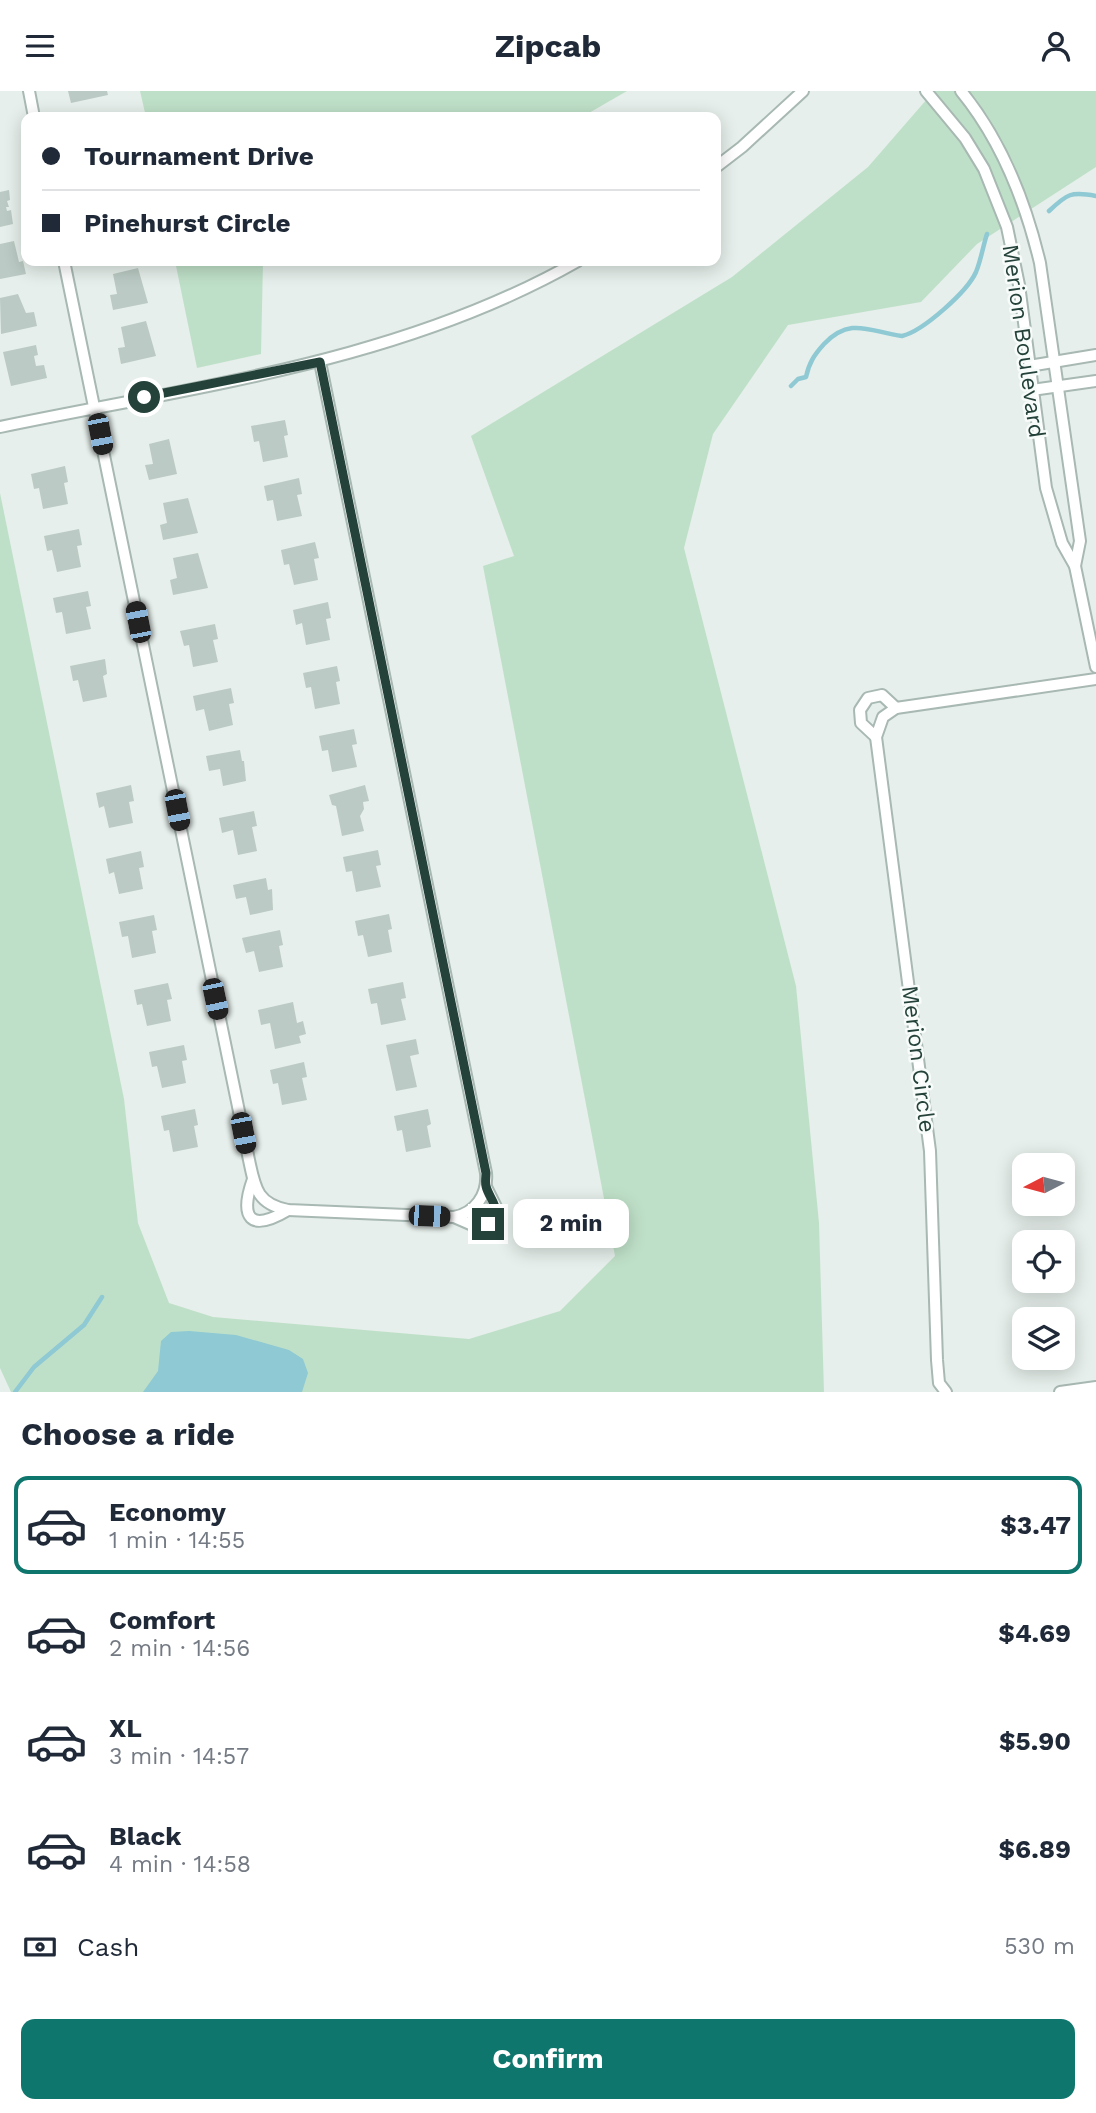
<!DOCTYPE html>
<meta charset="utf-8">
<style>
body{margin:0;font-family:"Work Sans",sans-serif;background:#f6f6f7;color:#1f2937;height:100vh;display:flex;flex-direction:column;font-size:26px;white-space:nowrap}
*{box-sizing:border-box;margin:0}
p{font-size:23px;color:#747a83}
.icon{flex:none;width:38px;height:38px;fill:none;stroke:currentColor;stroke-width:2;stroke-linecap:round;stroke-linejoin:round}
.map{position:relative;height:1301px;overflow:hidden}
.side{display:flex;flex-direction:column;background:#fff;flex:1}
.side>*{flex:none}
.guide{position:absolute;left:21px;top:21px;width:700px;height:154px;border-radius:14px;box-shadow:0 4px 18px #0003;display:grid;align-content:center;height:154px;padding:0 21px;background:#fff}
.needle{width:46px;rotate:264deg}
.fabs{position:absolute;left:1012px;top:1062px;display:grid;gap:14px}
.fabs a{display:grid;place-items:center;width:63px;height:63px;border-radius:14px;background:#fff;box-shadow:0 4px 18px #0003;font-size:35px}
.end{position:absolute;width:32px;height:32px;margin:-16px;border:9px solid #24423a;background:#fff;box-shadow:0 0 0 4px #fff}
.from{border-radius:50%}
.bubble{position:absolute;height:49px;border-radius:14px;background:#fff;box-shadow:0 4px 18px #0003;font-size:23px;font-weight:700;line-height:49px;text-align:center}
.car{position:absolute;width:21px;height:42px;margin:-21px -10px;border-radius:9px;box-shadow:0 0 5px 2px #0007;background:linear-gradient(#222 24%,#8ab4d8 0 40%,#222 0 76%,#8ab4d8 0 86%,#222 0)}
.guide b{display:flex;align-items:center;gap:24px;height:66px;font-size:26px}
.guide b+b{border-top:2px solid #e0e1e3}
.guide i{width:18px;height:18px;background:#1f2937}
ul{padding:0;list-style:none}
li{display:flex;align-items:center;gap:21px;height:98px;margin:0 14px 10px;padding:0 7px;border:4px solid transparent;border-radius:14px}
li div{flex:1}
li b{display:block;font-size:26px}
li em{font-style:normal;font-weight:700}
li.active{border-color:#0f766e}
li>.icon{width:63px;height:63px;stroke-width:1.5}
h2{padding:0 21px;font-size:32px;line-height:84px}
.pay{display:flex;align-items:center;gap:18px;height:77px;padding:0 21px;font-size:26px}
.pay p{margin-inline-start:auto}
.cta{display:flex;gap:14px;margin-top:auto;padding:14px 21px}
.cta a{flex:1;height:80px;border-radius:14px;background:#0f766e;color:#fff;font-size:28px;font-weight:700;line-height:80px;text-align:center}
header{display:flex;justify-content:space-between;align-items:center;height:91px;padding:0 21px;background:#fff;font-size:32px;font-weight:700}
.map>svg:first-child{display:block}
.green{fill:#bfe0c8}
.water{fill:#8ec9d4}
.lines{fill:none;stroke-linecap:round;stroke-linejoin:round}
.stream{stroke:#8ec9d4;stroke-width:4.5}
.building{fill:#bbcac4}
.minor-casing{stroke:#a8b8b2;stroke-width:14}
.minor{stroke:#fff;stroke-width:10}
.route{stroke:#24423a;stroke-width:9}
.labels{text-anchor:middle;stroke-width:5;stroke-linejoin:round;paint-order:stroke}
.street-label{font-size:23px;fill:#24423a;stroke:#f7fbf9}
</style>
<header><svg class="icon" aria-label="menu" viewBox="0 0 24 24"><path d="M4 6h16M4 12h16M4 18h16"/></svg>Zipcab<svg class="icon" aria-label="person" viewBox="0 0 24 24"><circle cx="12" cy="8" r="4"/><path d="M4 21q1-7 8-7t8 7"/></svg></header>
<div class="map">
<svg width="1096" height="1301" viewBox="0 0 1096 1301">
<rect width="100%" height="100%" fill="#e6efeb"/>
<g class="green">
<path d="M140 0H627L582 26H146Z"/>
<path d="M934 0H1096V76L977 153 921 211 788 234 713 343 684 457 796 895 819 1132 824 1301H11L0 1277V402L124 1008 138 1132 169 1212 213 1226 469 1248 560 1220 615 1165 483 475 514 465 471 345 732 186 868 76Z"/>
<path d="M175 170H263L261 263 197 277Z"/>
</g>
<path class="water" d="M189 1240 236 1244 289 1259 303 1268 308 1282 302 1301H143L158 1280 161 1250 171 1241Z"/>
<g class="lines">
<g class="stream">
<path d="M1049 120C1067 103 1071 100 1096 105"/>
<path d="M791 295 798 288 806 286C809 272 814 264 824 253 851 225 870 241 902 245 923 240 967 201 976 181 981 169 983 155 987 143"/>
<path d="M15 1301 34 1276 84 1234 102 1206"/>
</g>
</g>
<g class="building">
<path d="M68 0H107L108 4 71 12Z"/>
<path d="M9 99 10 109 7 110 9 116H6L7 120 11 119 13 133 0 136V101Z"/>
<path d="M14 150 19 171 23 170 26 183 0 188V153Z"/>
<path d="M138 177 148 212 113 219 110 204 117 203 113 183Z"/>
<path d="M18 203 26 222 34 221 37 235 1 243 0 207Z"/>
<path d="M146 230 156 265 121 273 118 257 125 256 121 236Z"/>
<path d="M36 254 38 264 34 265 36 275 44 274 47 287 11 295 3 261Z"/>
<path d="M285 329 288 344 284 345 288 366 263 371 259 350 254 351 251 335Z"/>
<path d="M169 348 177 383 149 389 145 374 153 373 149 353Z"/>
<path d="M65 375 68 391 64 392 68 413 43 418 39 397 34 398 31 383Z"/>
<path d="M299 387 302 403 297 404 302 425 277 430 273 409 267 410 264 395Z"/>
<path d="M188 407 198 442 163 449 160 434 167 432 163 412Z"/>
<path d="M79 438 82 454 77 455 81 476 57 481 52 459 47 460 44 445Z"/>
<path d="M315 451 319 467 314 468 318 489 294 494 289 473 284 474 281 459Z"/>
<path d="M198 462 208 497 173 504 170 489 177 487 173 467Z"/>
<path d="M88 500 91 515 86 516 91 538 66 543 62 521 56 522 53 507Z"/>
<path d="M328 511 331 527 326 528 330 549 306 554 302 532 296 534 293 519Z"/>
<path d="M215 533 218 548 213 549 218 571 193 576 189 554 184 555 180 540Z"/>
<path d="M105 568 107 583 103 585 107 606 83 611 78 589 73 590 70 575Z"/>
<path d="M337 575 340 590 336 591 340 613 315 618 311 596 306 597 303 582Z"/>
<path d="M231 597 234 612 229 613 233 634 209 640 204 618 196 620 193 605Z"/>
<path d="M354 638 357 653 352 654 357 676 332 681 328 659 322 660 319 645Z"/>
<path d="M240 659 242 670H244L246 690 223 695 220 678 209 680 206 665Z"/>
<path d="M131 694 134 710 129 711 133 732 109 737 104 715 99 717 96 702Z"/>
<path d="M365 694 369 710 363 711 364 718 360 725 364 740 342 745 336 715 332 714 329 704Z"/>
<path d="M254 720 257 735 252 736 257 760 238 764 233 739 222 742 219 727Z"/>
<path d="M378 759 381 774 376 775 381 796 356 801 352 780 346 781 343 766Z"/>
<path d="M141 760 144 776 139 777 143 798 119 803 114 781 109 783 106 768Z"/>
<path d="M266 787 268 799 272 798 273 819 250 824 246 806 236 808 233 794Z"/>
<path d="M389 823 392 838 388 839 392 861 368 866 363 844 358 845 355 830Z"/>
<path d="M154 824 157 839 152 840 156 862 132 867 128 845 122 846 119 831Z"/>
<path d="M280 839 283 854 279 855 283 876 259 881 254 860 246 862 242 847Z"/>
<path d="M403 891 406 907 401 908 406 929 381 934 377 912 371 913 368 898Z"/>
<path d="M168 892 172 908 167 909 171 930 147 935 142 913 137 914 134 899Z"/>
<path d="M293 911 297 932 303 930 306 943 299 945 301 952 275 958 270 932 261 934 258 919Z"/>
<path d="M416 948 419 963 410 965 417 996 396 1000 386 954Z"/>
<path d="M184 954 187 969 182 970 186 992 162 997 157 975 152 976 149 961Z"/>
<path d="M304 971 307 986 302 987 307 1009 282 1014 278 992 273 993 270 979Z"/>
<path d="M195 1018 198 1034 194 1035 198 1056 173 1061 169 1039 164 1040 161 1025Z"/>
<path d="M428 1018 431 1033 427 1035 431 1056 406 1061 402 1039 397 1040 394 1025Z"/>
</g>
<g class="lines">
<g class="minor-casing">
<g id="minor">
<path d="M29 0 34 26"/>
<path d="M926 0 965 47 984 78 1007 136 1019 194 1046 397 1062 452 1075 475 1096 576"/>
<path d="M961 0C1002 50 1025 109 1040 172L1080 450 1075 475"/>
<path d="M716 76 742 56 803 0"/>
<path d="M64 170 249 1069C255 1097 257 1113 288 1119L454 1126C475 1122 488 1104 486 1082L320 271"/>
<path d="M1029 275 1096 264"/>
<path d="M1032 299 1096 290"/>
<path d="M0 336C196 295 401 271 578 170"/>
<path d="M876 646 861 632 860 619 868 607 882 604 896 617"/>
<path d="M253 1088C239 1127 250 1142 288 1119"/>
<path d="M454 1126 477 1136 493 1129 496 1116 486 1096"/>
<path d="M946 1301 939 1292 937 1269 930 1060 876 646 883 626 896 617 1096 588"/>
<path d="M1060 1301 1096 1296"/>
</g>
</g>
<use href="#minor" class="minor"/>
</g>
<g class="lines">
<path class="route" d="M144 306 320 271 486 1082C486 1086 485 1091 486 1095 489 1109 505 1119 488 1133"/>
</g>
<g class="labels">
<g class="street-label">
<text transform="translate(1024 250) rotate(82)" y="8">Merion Boulevard</text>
<text transform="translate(919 968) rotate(83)" y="8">Merion Circle</text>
</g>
</g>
</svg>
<div class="fabs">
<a><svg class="needle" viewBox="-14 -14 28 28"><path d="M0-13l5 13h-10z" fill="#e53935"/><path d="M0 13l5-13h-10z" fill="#747a83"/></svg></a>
<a><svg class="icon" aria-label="locate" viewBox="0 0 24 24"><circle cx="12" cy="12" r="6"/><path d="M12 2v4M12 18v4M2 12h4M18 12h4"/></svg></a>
<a><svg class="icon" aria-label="layers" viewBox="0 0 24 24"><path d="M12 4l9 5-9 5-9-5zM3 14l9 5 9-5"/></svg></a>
</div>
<i class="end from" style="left:144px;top:306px"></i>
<i class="end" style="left:488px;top:1133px"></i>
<div class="bubble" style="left:513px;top:1108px;width:116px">2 min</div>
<i class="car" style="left:100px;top:343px;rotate:169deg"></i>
<i class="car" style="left:138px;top:531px;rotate:349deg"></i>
<i class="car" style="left:177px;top:719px;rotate:169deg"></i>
<i class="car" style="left:215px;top:908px;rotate:168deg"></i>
<i class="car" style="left:243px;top:1042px;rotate:169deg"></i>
<i class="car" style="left:429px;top:1125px;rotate:92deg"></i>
<div class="guide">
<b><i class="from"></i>Tournament Drive</b>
<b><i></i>Pinehurst Circle</b>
</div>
</div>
<section class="side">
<h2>Choose a ride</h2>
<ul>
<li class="active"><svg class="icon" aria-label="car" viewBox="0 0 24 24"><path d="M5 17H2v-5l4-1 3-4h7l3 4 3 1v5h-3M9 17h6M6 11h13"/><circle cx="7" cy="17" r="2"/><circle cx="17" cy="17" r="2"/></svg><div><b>Economy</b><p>1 min · 14:55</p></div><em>$3.47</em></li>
<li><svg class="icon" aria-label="car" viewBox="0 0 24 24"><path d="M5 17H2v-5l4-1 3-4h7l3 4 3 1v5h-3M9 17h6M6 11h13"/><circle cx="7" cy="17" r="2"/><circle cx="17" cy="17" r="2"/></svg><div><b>Comfort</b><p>2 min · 14:56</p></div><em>$4.69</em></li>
<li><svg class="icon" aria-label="car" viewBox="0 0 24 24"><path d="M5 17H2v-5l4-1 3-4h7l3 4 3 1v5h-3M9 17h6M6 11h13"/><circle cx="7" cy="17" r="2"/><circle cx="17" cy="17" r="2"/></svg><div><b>XL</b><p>3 min · 14:57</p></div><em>$5.90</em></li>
<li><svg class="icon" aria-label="car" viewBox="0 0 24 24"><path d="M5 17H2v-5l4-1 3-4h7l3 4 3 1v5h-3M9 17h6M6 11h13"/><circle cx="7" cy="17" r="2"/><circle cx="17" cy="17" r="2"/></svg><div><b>Black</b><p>4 min · 14:58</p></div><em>$6.89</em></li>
</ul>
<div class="pay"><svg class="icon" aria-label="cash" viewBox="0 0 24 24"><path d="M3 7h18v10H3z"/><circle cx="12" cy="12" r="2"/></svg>Cash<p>530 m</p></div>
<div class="cta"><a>Confirm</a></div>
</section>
